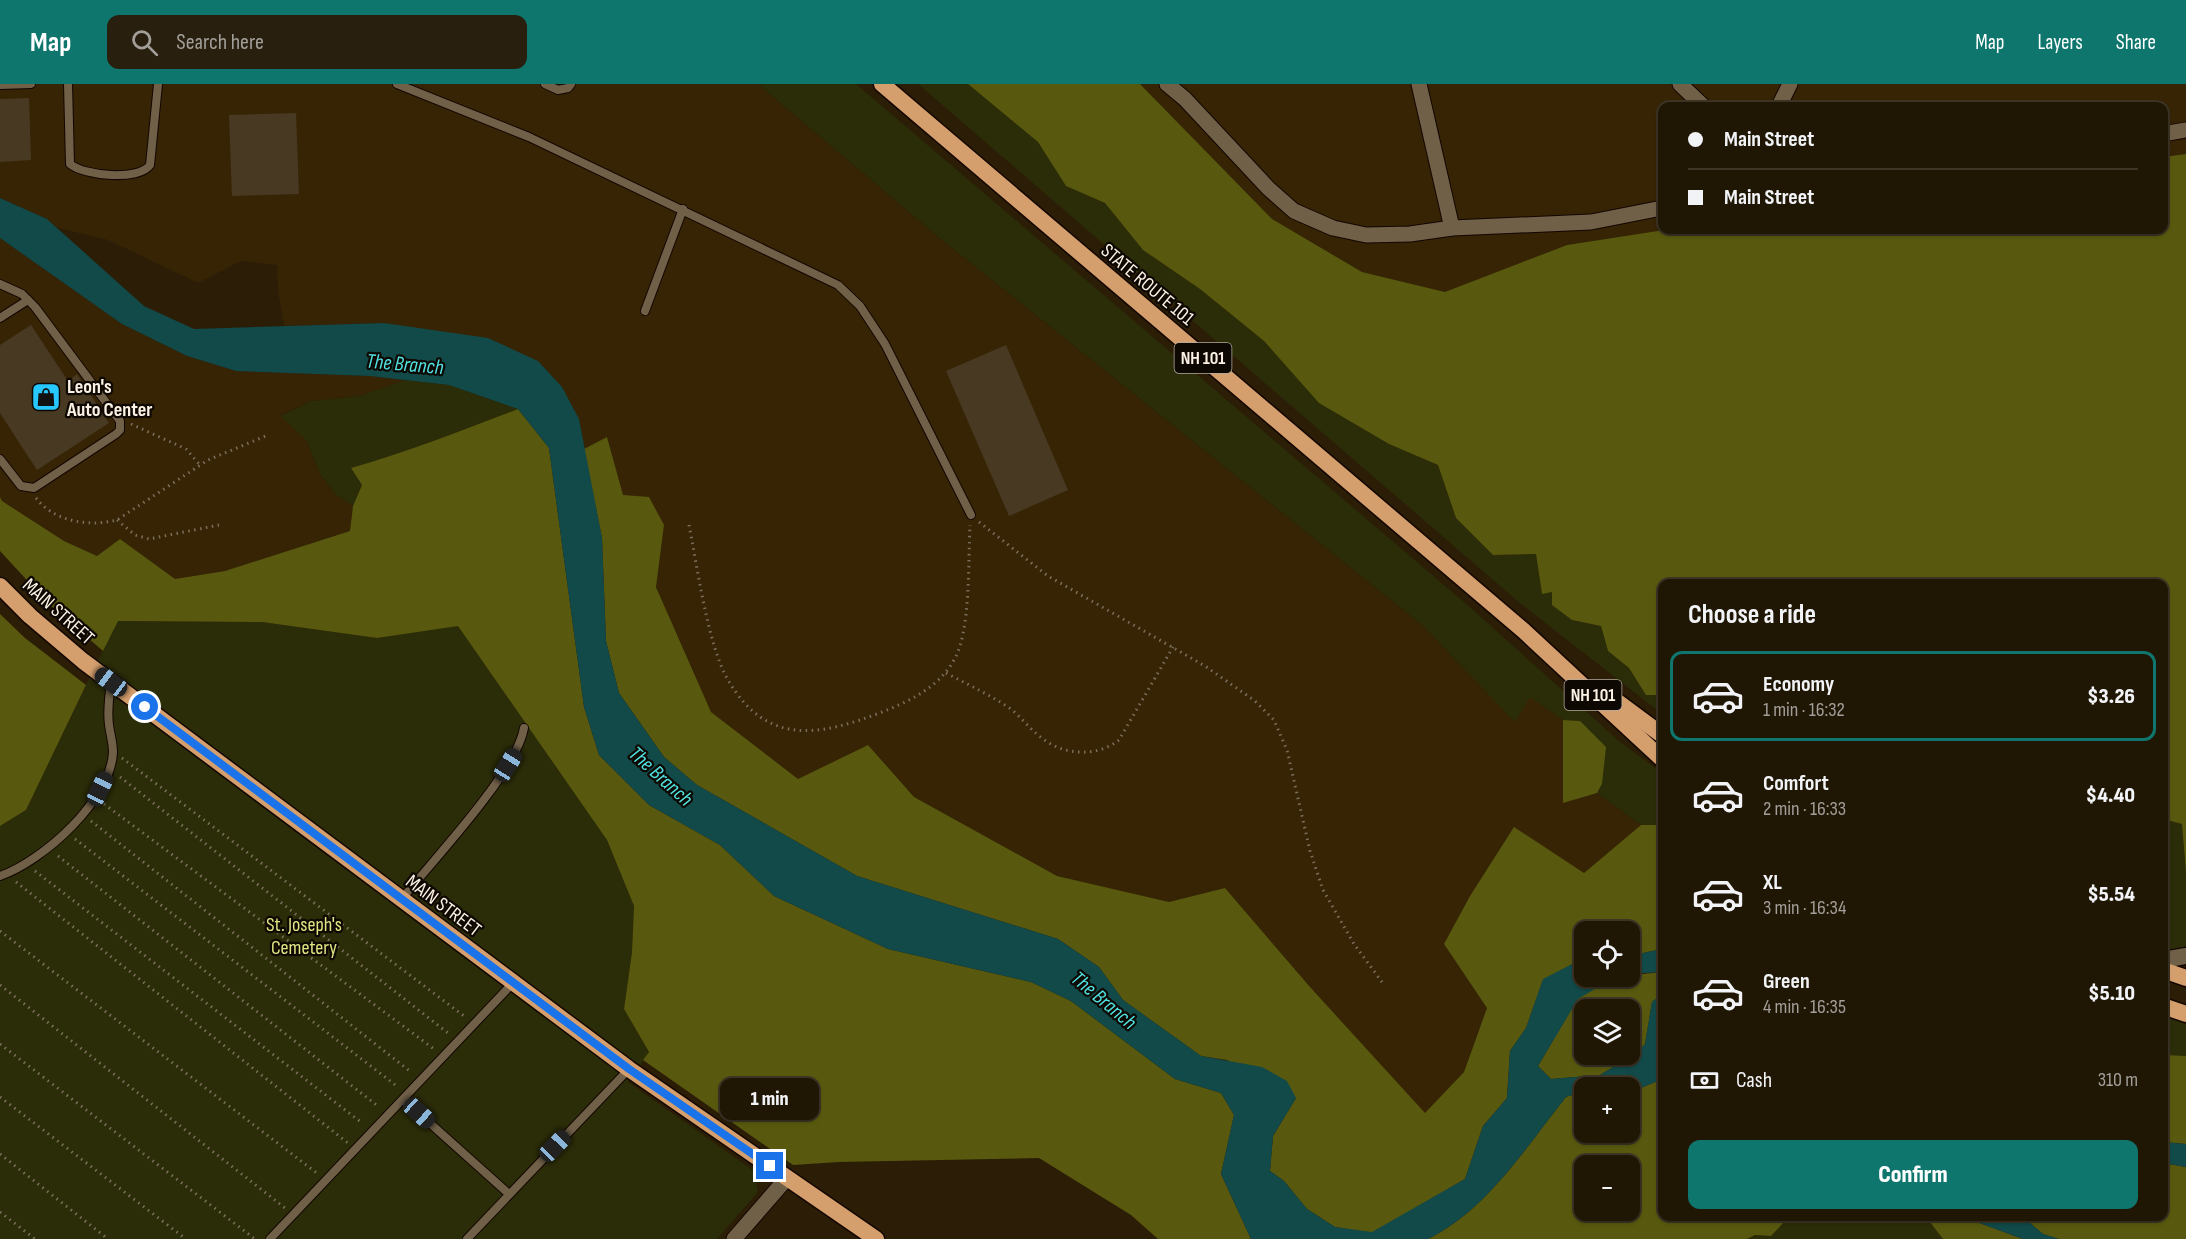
<!DOCTYPE html>
<meta charset="utf-8">
<style>
body{margin:0;font-family:"Sofia Sans Condensed",sans-serif;background:#281f0e;color:#f1f3f6;height:100vh;display:flex;flex-direction:column;font-size:22px;white-space:nowrap}
*{box-sizing:border-box;margin:0}
p{font-size:20px;color:#a29f9a}
.icon{flex:none;width:33px;height:33px;fill:none;stroke:currentColor;stroke-width:2;stroke-linecap:round;stroke-linejoin:round}
.map{position:relative;flex:1;overflow:hidden}
.drawer{position:absolute;left:1658px;top:495px;width:510px;height:642px;display:flex;flex-direction:column;background:#201604;border-radius:12px;box-shadow:0 2px 4px #0004,0 0 0 2px #3d3526}
.drawer>*{flex:none}
.hud{position:absolute;left:1658px;top:18px;width:510px;height:132px;border-radius:12px;box-shadow:0 2px 4px #0004,0 0 0 2px #3d3526;display:grid;align-content:center;height:132px;padding:0 30px;background:#201604}
.controls{position:absolute;left:1574px;top:837px;display:grid;gap:12px}
.controls a{display:grid;place-items:center;width:66px;height:66px;border-radius:12px;background:#201604;box-shadow:0 2px 4px #0004,0 0 0 2px #3d3526;font-size:30px}
.end{position:absolute;width:27px;height:27px;margin:-14px;border:8px solid #1a73e8;background:#fff;box-shadow:0 0 0 3px #fff}
.from{border-radius:50%}
.bubble{position:absolute;height:42px;border-radius:12px;background:#201604;box-shadow:0 2px 4px #0004,0 0 0 2px #3d3526;font-size:20px;font-weight:800;line-height:42px;text-align:center}
.car{position:absolute;width:18px;height:36px;margin:-18px -9px;border-radius:8px;box-shadow:0 0 4px 2px #0007;background:linear-gradient(#222 24%,#8ab4d8 0 40%,#222 0 76%,#8ab4d8 0 86%,#222 0)}
.hud b{display:flex;align-items:center;gap:21px;height:57px;font-size:22px}
.hud b+b{border-top:2px solid #3d3526}
.hud i{width:15px;height:15px;background:#f1f3f6}
ul{padding:0;list-style:none}
li{display:flex;align-items:center;gap:18px;height:90px;margin:0 12px 9px;padding:0 18px;border:3px solid transparent;border-radius:12px}
li div{flex:1}
li b{display:block;font-size:22px}
li em{font-style:normal;font-weight:800}
li.on{border-color:#0f766e}
li>.icon{width:54px;height:54px;stroke-width:1.5}
h2{padding:0 30px;font-size:27px;line-height:72px}
.pay{display:flex;align-items:center;gap:15px;height:66px;padding:0 30px;font-size:22px}
.pay p{margin-inline-start:auto}
.button{display:flex;gap:12px;margin-top:auto;padding:12px 30px}
.button a{flex:1;height:69px;border-radius:12px;background:#0f766e;color:#fff;font-size:24px;font-weight:800;line-height:69px;text-align:center}
header{display:flex;align-items:center;gap:36px;box-sizing:border-box;height:84px;padding:0 30px;background:#0f766e;color:#fff}
header strong{font-size:28px}
nav{display:flex;gap:33px;margin-inline-start:auto;font-size:21px}
.search{width:420px;height:54px;background:#281f0e;display:flex;align-items:center;gap:15px;box-sizing:border-box;padding:0 21px;border-radius:12px;color:#a29f9a;font-size:22px}
.map>svg:first-child{display:block}
.built{fill:#362405}
.green{fill:#2b2c08}
.forest{fill:#58590e;fill-rule:evenodd}
.water{fill:#124949}
.building{fill:#483922}
.lines{fill:none;stroke-linecap:round;stroke-linejoin:round}
.service-casing{stroke:#130600;stroke-width:10}
.minor-casing{stroke:#130600;stroke-width:17}
.tertiary-casing{stroke:#130600;stroke-width:19}
.trunk-casing{stroke:#130600;stroke-width:19}
.path{stroke:#7b6f5c;stroke-width:3;stroke-dasharray:1.5 4.5;stroke-linecap:butt}
.service{stroke:#706048;stroke-width:8}
.minor{stroke:#706048;stroke-width:15}
.tertiary{stroke:#706048;stroke-width:16}
.trunk{stroke:#d59f6d;stroke-width:16}
.route{stroke:#1a73e8;stroke-width:8}
.labels{text-anchor:middle;stroke-width:4.5;stroke-linejoin:round;paint-order:stroke}
.shield{fill:#0e0802;stroke:#b4aba0;stroke-width:1.5}
.shield-label{font-size:18px;font-weight:bold;fill:#fbf1e4}
.street-label{font-size:20px;fill:#fbf1e4;stroke:#0e0802}
.poi-label{font-size:20px;font-weight:bold;fill:#fbf1e4;stroke:#0e0802;text-anchor:start}
.park-label{font-size:20px;fill:#e1e583;stroke:#0e0802}
.water-label{font-size:21px;font-style:italic;fill:#50e1e1;stroke:#0e0802}
</style>
<header>
<strong>Map</strong>
<div class="search"><svg class="icon" aria-label="search" viewBox="0 0 24 24"><circle cx="10" cy="10" r="6"/><path d="M15 15l6 6"/></svg>Search here</div>
<nav><a>Map</a><a>Layers</a><a>Share</a></nav>
</header>
<div class="map">
<svg width="2186" height="1155" viewBox="0 0 2186 1155">
<rect width="100%" height="100%" fill="#2b1d06"/>
<g class="built">
<path d="M0 0H758L942 156 1422 541 1515 637 1530 612 1563 636V719L1597 709 1641 741 1584 789 1514 744 1470 812 1444 860 1487 924 1464 988 1425 1030 1310 903 1225 804 1169 818 1057 792 914 713 868 661 798 695 711 628 656 502 664 441 623 412 607 353 584 365 579 335 384 239 284 242 278 207 277 181 241 177 198 199 108 156 58 144 47 135 0 114Z"/>
<path d="M1140 0H2186V70L2163 73V22H1662L1664 146 1567 161 1446 208 1362 188 1272 135Z"/>
<path d="M0 154 122 240 187 272 236 287 370 292 405 296 360 312 311 317 281 331 306 356 320 390 335 410 353 422 350 447 225 487 175 495 120 455 97 472 64 457 2 417 0 413Z"/>
</g>
<g class="green">
<path d="M758 0H856L1471 524 1619 657 1662 689V741H1641L1597 709 1602 700 1580 637 1563 636 1530 613 1515 638 1422 541 942 156Z"/>
<path d="M918 0H968L1038 58 1066 102 1105 119 1143 166 1200 205 1264 257 1320 319 1389 360 1438 381 1456 434 1493 471 1536 470 1542 509 1614 403 1573 536 1601 542 1608 567 1629 584 1646 611H1662V630L1521 520Z"/>
<path d="M405 296 449 301 518 325C463 346 408 368 351 384L362 401 353 422 335 410 320 390 306 356 281 332 311 317 360 312Z"/>
<path d="M117 537 262 538 377 554 458 541 607 756 634 822 632 868 624 925 649 969 628 998 754 1087 758 1108 717 1155H0V742L26 726Z"/>
<path d="M2163 735 2182 740 2186 789V863L2163 867Z"/>
<path d="M2163 932 2186 939V972L2166 971 2163 975Z"/>
<path d="M1789 1132 1926 1133 1943 1155H1747L1755 1151 1771 1152Z"/>
</g>
<g class="forest">
<path d="M968 0H1140L1272 135 1362 188 1445 208 1567 161 1664 146H2163V73L2186 70V789L2182 740 2163 735V500H1662V611H1646L1629 584 1608 567 1601 542 1572 536 1552 521V508L1542 510 1536 470 1493 471 1456 434 1438 381 1389 360 1319 319 1264 257 1200 205 1143 166 1105 119 1066 102 1038 58Z"/>
<path d="M518 325 549 364 584 623 599 671 649 721 720 761 774 812 888 865 1031 898 1071 917 1175 995 1221 1009 1234 1031 1221 1090 1251 1155H1158L1131 1131 1039 1074 839 1078 793 1081 643 976 649 968 624 925 632 868 634 822 607 756 458 542 377 554 262 538 118 537 103 567 49 520 0 467V413L2 417 64 457 97 472 120 455 175 495 225 487 350 447 353 422 362 401 351 384C408 368 463 346 518 325Z"/>
<path d="M607 353 623 411 649 413 664 441 656 503 711 628 798 695 868 661 914 713 1057 792 1169 818 1225 804 1310 903 1425 1029 1464 988 1487 924 1444 860 1470 812 1514 743 1584 789 1641 741H1662V865L1629 872V848H1584V874L1543 896 1526 944 1510 967 1507 1014 1483 1042 1465 1095 1372 1149 1335 1143 1307 1125 1284 1097 1270 1087 1273 1052 1296 1014 1227 976 1201 972 1123 916 1099 883 1058 855 857 792 697 701 664 673 619 609 606 557 602 454 584 365Z"/>
<path d="M0 530 25 554 86 601 26 726 0 742Z"/>
<path d="M1563 636 1580 637 1606 663 1602 700 1597 709 1563 719Z"/>
<path d="M1662 888V910L1652 918 1645 960 1637 969 1600 991 1551 995 1538 982 1578 914 1615 893ZM1584 926H1629V970H1584Z"/>
<path d="M1662 954V1132L1789 1133 1771 1152 1755 1151 1747 1155H1428C1487 1126 1526 1063 1566 1013L1584 1007V1048H1629V1009L1660 996ZM1584 1082H1629V1126H1584Z"/>
<path d="M2166 971 2186 972V1060L2163 1058V975Z"/>
<path d="M2163 1079 2186 1083V1155H2059L2043 1150 2023 1133 2163 1132Z"/>
<path d="M1926 1133H1963L2023 1155H1943Z"/>
</g>
<g class="water">
<path d="M0 114 47 135 144 222 194 245 384 239 488 254 538 277 562 303 579 335 602 454 606 557 619 609 664 673 697 701 857 792 1058 855 1099 883 1123 916 1201 972 1262 983 1287 997 1296 1014 1273 1052 1270 1087 1284 1097 1307 1125 1335 1143 1372 1148 1465 1095 1483 1042 1507 1014 1510 967 1526 944 1543 895 1584 874V892L1615 893 1578 915 1538 982 1551 995 1600 991 1637 969 1645 960 1652 918 1662 910 1660 996 1629 1009V1004H1584V1007L1566 1013C1526 1063 1487 1126 1428 1155H1251L1221 1090 1234 1031 1221 1009 1175 995 1071 917 1031 898 888 865 774 812 720 761 649 721 599 671 584 623 549 364 518 325 449 301 370 292 236 287 187 272 122 240 0 154Z"/>
<path d="M1662 865V888L1629 890V872Z"/>
<path d="M2163 1058 2186 1060V1083L2163 1079Z"/>
<path d="M1963 1133H2023L2043 1150 2059 1155H2023Z"/>
</g>
<g class="building">
<path d="M29 14 31 76 0 78V15Z"/>
<path d="M296 29 299 110 232 112 229 31Z"/>
<path d="M31 241 68 297 77 290 109 339 37 386 0 329V261Z"/>
<path d="M1006 261 1068 406 1009 432 946 287Z"/>
</g>
<g class="lines">
<g class="service-casing">
<g id="service">
<path d="M68 0 70 80C84 92 139 97 150 81L158 0"/>
<path d="M397 0 529 53 838 201 860 222 885 260 971 431"/>
<path d="M545 0 558 6 568 4 571 0"/>
<path d="M0 1 31 0"/>
<path d="M0 200 22 210 35 223 120 337V346L116 350 34 404 21 402 0 375"/>
<path d="M645 227 683 125"/>
<path d="M0 234 28 216"/>
<path d="M0 792C43 777 111 716 113 668 113 659 110 649 109 641 107 627 109 613 111 599"/>
<path d="M401 816C433 776 516 689 524 644"/>
<path d="M404 1016 509 1110"/>
<path d="M270 1155 513 899"/>
<path d="M467 1155 629 985"/>
</g>
</g>
<g class="minor-casing">
<g id="minor">
<path d="M1167 0 1185 15 1268 104 1294 127 1333 144 1366 151 1410 150 1452 144 1591 138 1662 124"/>
<path d="M1419 0 1452 144"/>
<path d="M1680 0 1703 22"/>
<path d="M1779 22 1790 0"/>
<path d="M2163 50 2186 46"/>
<path d="M734 1155 787 1094"/>
</g>
</g>
<g class="tertiary-casing">
<path id="tertiary" d="M2163 876 2186 872"/>
</g>
<g class="trunk-casing">
<g id="trunk">
<path d="M882 0 1524 547 1662 675"/>
<path d="M0 502 30 532 83 577 629 985 876 1155"/>
<path d="M1600 605 1662 651"/>
<path d="M2163 886 2186 894"/>
<path d="M2163 922 2186 930"/>
</g>
</g>
<g class="path">
<path d="M131 340 186 365 200 381"/>
<path d="M36 414C54 438 90 443 117 436L208 376 268 351"/>
<path d="M117 436 135 451 149 455 219 441"/>
<path d="M979 438 1048 492 1205 582 1255 617 1274 636 1287 666 1310 767 1323 806 1354 860 1382 898"/>
<path d="M689 441C697 481 708 562 728 596 767 663 820 652 882 628 910 617 939 603 954 576 971 547 968 477 970 441"/>
<path d="M946 589C967 600 988 610 1008 623 1021 632 1029 645 1042 654 1064 672 1097 673 1119 656L1173 563"/>
<path d="M122 674 464 932"/>
<path d="M120 693 448 949"/>
<path d="M104 720 434 965"/>
<path d="M91 737 411 988"/>
<path d="M75 755 398 1003"/>
<path d="M58 772 379 1023"/>
<path d="M35 787 362 1039"/>
<path d="M16 798 348 1059"/>
<path d="M0 847 318 1090"/>
<path d="M0 901 285 1124"/>
<path d="M0 960 255 1155"/>
<path d="M0 1013 186 1155"/>
<path d="M0 1070 108 1155"/>
<path d="M0 1128 35 1155"/>
</g>
<use href="#service" class="service"/>
<use href="#minor" class="minor"/>
<use href="#tertiary" class="tertiary"/>
<use href="#trunk" class="trunk"/>
</g>
<g class="lines">
<path class="route" d="M145 623 629 985 770 1082"/>
</g>
<defs>
<g id="shop-square" transform="scale(1.5)"><rect x="-9" y="-9" width="18" height="18" rx="4" fill="#27c8ff" stroke="#0e0802"/><path d="M-5-2.5h2.3a2.7 3.5 0 0 1 5.4 0H5L5.5 6h-11ZM-1.5-2.5h3a1.5 2.3 0 0 0-3 0Z" fill="#111"/></g>
</defs>
<g fill-rule="evenodd">
<use href="#shop-square" x="46" y="313"/>
</g>
<g class="labels">
<g class="shield">
<rect x="1174.5" y="259" width="57" height="30" rx="4.5"/>
<rect x="1564.5" y="596" width="57" height="30" rx="4.5"/>
</g>
<g class="shield-label">
<text x="1203" y="280">NH 101</text>
<text x="1593" y="617">NH 101</text>
</g>
<g class="street-label">
<text transform="translate(1148 200) rotate(40)" y="7">STATE ROUTE 101</text>
<text transform="translate(59 527) rotate(42)" y="7">MAIN STREET</text>
<text transform="translate(444 821) rotate(37)" y="7">MAIN STREET</text>
</g>
<g class="poi-label">
<text x="67" y="309">Leon's<tspan x="67" dy="23">Auto Center</tspan></text>
</g>
<g class="park-label">
<text x="304" y="847">St. Joseph's<tspan x="304" dy="23">Cemetery</tspan></text>
</g>
<g class="water-label">
<text transform="translate(405 280) rotate(5)" y="7">The Branch</text>
<text transform="translate(661 692) rotate(42)" y="7">The Branch</text>
<text transform="translate(1104 916) rotate(40)" y="7">The Branch</text>
</g>
</g>
</svg>
<div class="controls">
<a><svg class="icon" aria-label="locate" viewBox="0 0 24 24"><circle cx="12" cy="12" r="6"/><path d="M12 2v4M12 18v4M2 12h4M18 12h4"/></svg></a>
<a><svg class="icon" aria-label="layers" viewBox="0 0 24 24"><path d="M12 4l9 5-9 5-9-5zM3 14l9 5 9-5"/></svg></a>
<a>+</a>
<a>−</a>
</div>
<i class="end from" style="left:145px;top:623px"></i>
<i class="end" style="left:770px;top:1082px"></i>
<div class="bubble" style="left:720px;top:994px;width:99px">1 min</div>
<i class="car" style="left:111px;top:598px;rotate:307deg"></i>
<i class="car" style="left:508px;top:681px;rotate:32deg"></i>
<i class="car" style="left:100px;top:705px;rotate:25deg"></i>
<i class="car" style="left:419px;top:1029px;rotate:132deg"></i>
<i class="car" style="left:555px;top:1062px;rotate:44deg"></i>
<div class="hud">
<b><i class="from"></i>Main Street</b>
<b><i></i>Main Street</b>
</div>
<section class="drawer">
<h2>Choose a ride</h2>
<ul>
<li class="on"><svg class="icon" aria-label="car" viewBox="0 0 24 24"><path d="M5 17H2v-5l4-1 3-4h7l3 4 3 1v5h-3M9 17h6M6 11h13"/><circle cx="7" cy="17" r="2"/><circle cx="17" cy="17" r="2"/></svg><div><b>Economy</b><p>1 min · 16:32</p></div><em>$3.26</em></li>
<li><svg class="icon" aria-label="car" viewBox="0 0 24 24"><path d="M5 17H2v-5l4-1 3-4h7l3 4 3 1v5h-3M9 17h6M6 11h13"/><circle cx="7" cy="17" r="2"/><circle cx="17" cy="17" r="2"/></svg><div><b>Comfort</b><p>2 min · 16:33</p></div><em>$4.40</em></li>
<li><svg class="icon" aria-label="car" viewBox="0 0 24 24"><path d="M5 17H2v-5l4-1 3-4h7l3 4 3 1v5h-3M9 17h6M6 11h13"/><circle cx="7" cy="17" r="2"/><circle cx="17" cy="17" r="2"/></svg><div><b>XL</b><p>3 min · 16:34</p></div><em>$5.54</em></li>
<li><svg class="icon" aria-label="car" viewBox="0 0 24 24"><path d="M5 17H2v-5l4-1 3-4h7l3 4 3 1v5h-3M9 17h6M6 11h13"/><circle cx="7" cy="17" r="2"/><circle cx="17" cy="17" r="2"/></svg><div><b>Green</b><p>4 min · 16:35</p></div><em>$5.10</em></li>
</ul>
<div class="pay"><svg class="icon" aria-label="cash" viewBox="0 0 24 24"><path d="M3 7h18v10H3z"/><circle cx="12" cy="12" r="2"/></svg>Cash<p>310 m</p></div>
<div class="button"><a>Confirm</a></div>
</section>
</div>
